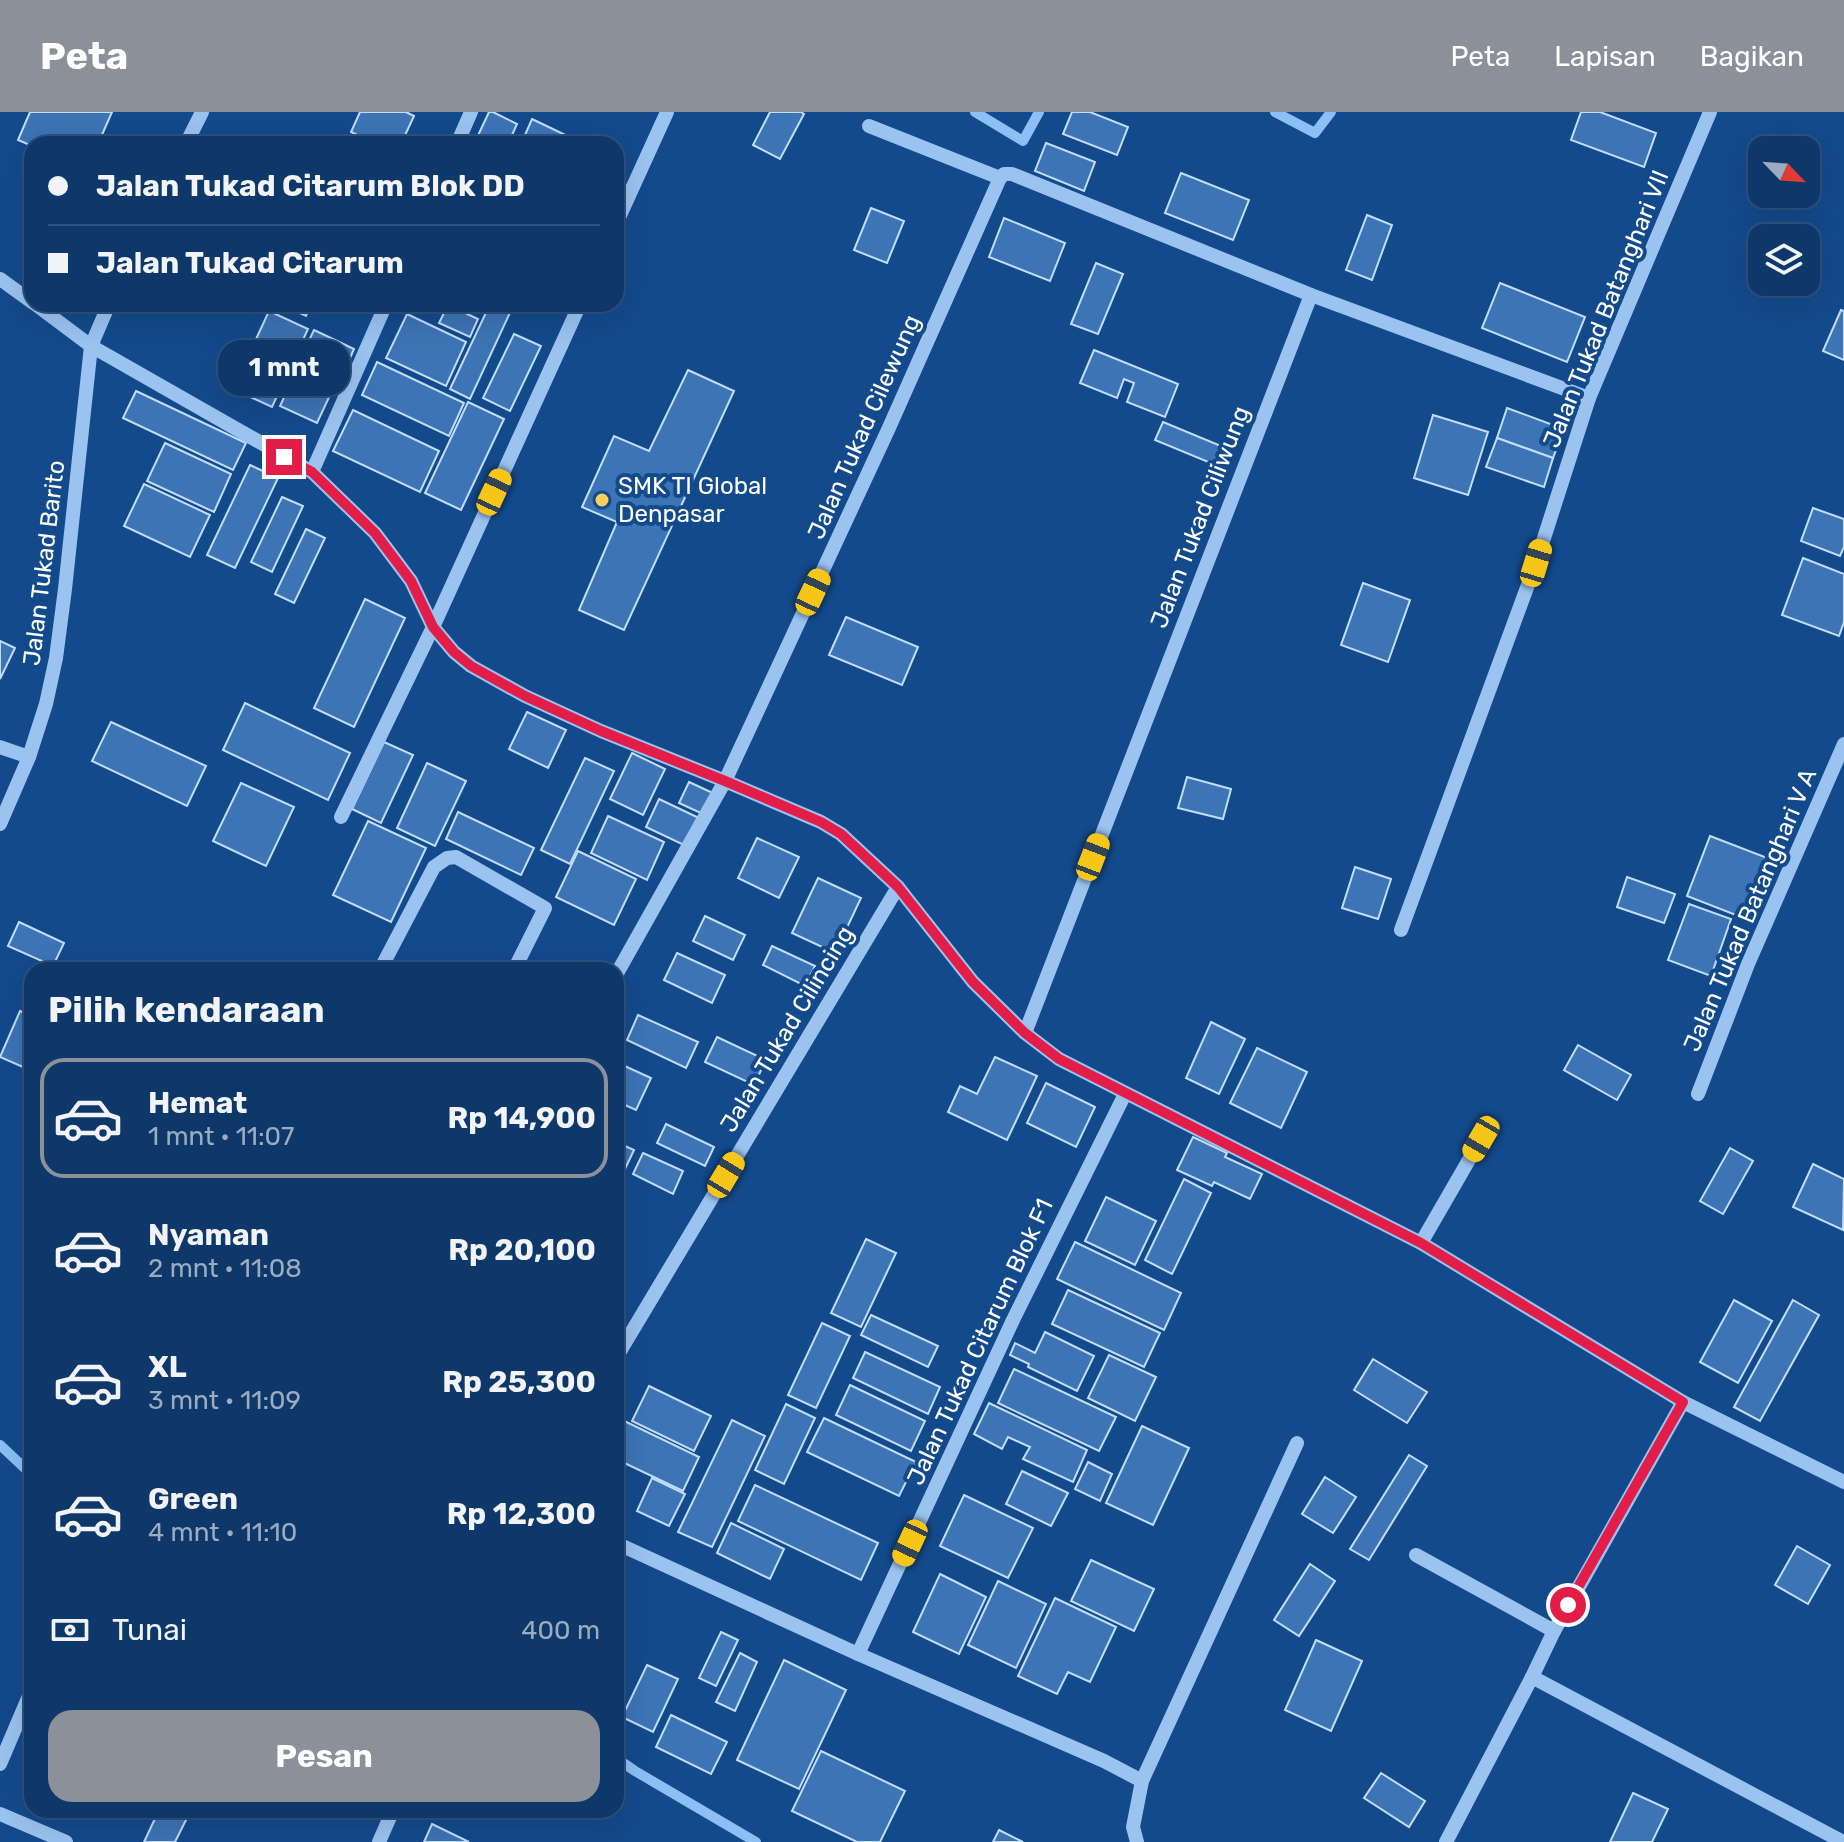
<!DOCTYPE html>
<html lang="id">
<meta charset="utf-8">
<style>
body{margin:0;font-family:Rubik,sans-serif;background:#173f6f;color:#f1f3f6;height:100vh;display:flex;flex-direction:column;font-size:30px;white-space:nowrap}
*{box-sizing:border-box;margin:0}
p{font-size:26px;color:#9bacc0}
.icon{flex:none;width:44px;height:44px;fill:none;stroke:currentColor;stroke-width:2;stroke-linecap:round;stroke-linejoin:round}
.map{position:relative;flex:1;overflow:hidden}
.details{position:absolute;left:24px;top:850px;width:600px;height:856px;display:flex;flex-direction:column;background:#0e3869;border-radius:24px;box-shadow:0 8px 32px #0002,0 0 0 2px #2e527d}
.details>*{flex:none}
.hud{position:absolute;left:24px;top:24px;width:600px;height:176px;border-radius:24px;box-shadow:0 8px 32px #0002,0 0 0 2px #2e527d;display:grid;align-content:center;height:176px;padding:0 24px;background:#0e3869}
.needle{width:52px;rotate:115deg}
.fabs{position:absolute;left:1748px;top:24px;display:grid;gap:16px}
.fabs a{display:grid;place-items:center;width:72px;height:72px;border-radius:16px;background:#0e3869;box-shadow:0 8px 32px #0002,0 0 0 2px #2e527d;font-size:40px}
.end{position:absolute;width:36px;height:36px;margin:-18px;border:10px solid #e11d48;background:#fff;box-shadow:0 0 0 4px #fff}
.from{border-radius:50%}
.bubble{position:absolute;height:56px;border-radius:24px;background:#0e3869;box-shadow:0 8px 32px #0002,0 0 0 2px #2e527d;font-size:26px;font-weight:700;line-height:56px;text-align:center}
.car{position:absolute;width:24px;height:48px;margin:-24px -12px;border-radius:10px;box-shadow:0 0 6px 2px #0007;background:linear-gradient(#f5c518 24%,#345 0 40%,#f5c518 0 76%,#345 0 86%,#f5c518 0)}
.hud b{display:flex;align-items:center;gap:28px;height:76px;font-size:30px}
.hud b+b{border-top:2px solid #2e527d}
.hud i{width:20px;height:20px;background:#f1f3f6}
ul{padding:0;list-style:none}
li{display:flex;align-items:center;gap:24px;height:120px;margin:0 16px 12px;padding:0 8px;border:4px solid transparent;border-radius:24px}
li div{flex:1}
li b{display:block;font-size:30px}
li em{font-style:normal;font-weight:700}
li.active{border-color:#8c9099}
li>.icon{width:72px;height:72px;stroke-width:1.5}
h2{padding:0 24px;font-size:36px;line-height:96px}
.pay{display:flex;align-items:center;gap:20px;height:88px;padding:0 24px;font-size:30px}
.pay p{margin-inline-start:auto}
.button{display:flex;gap:16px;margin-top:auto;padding:16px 24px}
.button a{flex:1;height:92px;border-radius:24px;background:#8c9099;color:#fff;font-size:32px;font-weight:700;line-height:92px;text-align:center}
header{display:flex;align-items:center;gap:48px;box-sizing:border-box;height:112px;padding:0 40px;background:#8c9099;color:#fff}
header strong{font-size:38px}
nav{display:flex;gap:44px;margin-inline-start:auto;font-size:28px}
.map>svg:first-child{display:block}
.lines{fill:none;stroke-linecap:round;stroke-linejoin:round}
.stream{stroke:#8dbef4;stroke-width:10}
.building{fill:#3c74b5;stroke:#c2ddfc;stroke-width:2}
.minor{stroke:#9bc3f0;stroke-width:14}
.route{stroke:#e11d48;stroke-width:10}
.poi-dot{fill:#ffcd5b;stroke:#134a8c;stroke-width:3}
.labels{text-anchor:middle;stroke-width:8;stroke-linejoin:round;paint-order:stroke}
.street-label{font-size:24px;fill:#fff;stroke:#134a8c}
.poi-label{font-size:24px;fill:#fff;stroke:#134a8c;text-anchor:start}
</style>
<header>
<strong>Peta</strong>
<nav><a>Peta</a><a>Lapisan</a><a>Bagikan</a></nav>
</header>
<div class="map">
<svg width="1844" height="1730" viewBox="0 0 1844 1730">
<rect width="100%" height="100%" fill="#134a8c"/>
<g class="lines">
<g class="stream">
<path d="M975 0 1023 29 1039 0"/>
<path d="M1275 0 1315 21 1331 0"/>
<path d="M0 1333 32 1363"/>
<path d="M616 1646 635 1659 756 1730"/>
</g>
</g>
<g class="building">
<path d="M30 0H112L98 32H32V34L18 28Z"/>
<path d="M360 0H406L414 4 401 32H376L351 20Z"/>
<path d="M489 0H493L517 12 508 32H474Z"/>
<path d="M770 0H801L804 2 780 47 753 33Z"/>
<path d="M1072 0H1090L1128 15 1117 43 1063 22Z"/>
<path d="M1581 0H1600L1656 21 1644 55 1571 28Z"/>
<path d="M532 7 584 32H521Z"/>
<path d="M1046 31 1095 50 1084 79 1035 59Z"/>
<path d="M1181 61 1249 88 1233 128 1165 101Z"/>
<path d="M871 96 904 109 887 151 854 138Z"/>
<path d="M1367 103 1392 113 1372 168 1346 158Z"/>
<path d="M1004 106 1065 131 1050 169 989 145Z"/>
<path d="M1096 151 1123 162 1098 222 1071 212Z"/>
<path d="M1500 171 1585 205 1567 250 1482 216Z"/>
<path d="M280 192H311L306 204Z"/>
<path d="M490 192H514L470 287 450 277Z"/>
<path d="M448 193 478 207 470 225 439 211Z"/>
<path d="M1841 198 1844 199V248L1823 239Z"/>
<path d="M269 199 308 217 272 295 233 277Z"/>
<path d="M407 202 466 230 446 274 386 246Z"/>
<path d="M314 218 354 237 344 260 303 241Z"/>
<path d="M514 222 541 234 510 299 483 286Z"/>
<path d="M1094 238 1178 272 1165 305 1127 290 1134 271 1124 267 1117 286 1080 271Z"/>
<path d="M301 249 338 266 317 311 280 294Z"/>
<path d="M377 250 464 291 449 324 362 283Z"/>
<path d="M688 258 734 279 624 518 579 498 617 410 582 395 614 324 649 339Z"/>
<path d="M136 279 246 331 233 358 123 306Z"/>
<path d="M468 290 504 307 461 398 425 381Z"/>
<path d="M1507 296 1564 317 1553 346 1497 326Z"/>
<path d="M353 298 439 339 420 380 333 339Z"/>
<path d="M1433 303 1488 320 1468 383 1414 366Z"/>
<path d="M1163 310 1221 334 1213 352 1155 328Z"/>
<path d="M1497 326 1553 346 1544 375 1486 355Z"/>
<path d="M165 331 231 362 214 400 147 369Z"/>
<path d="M250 353 278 366 235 456 207 443Z"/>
<path d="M144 372 210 403 190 445 124 414Z"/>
<path d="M282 385 303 394 272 460 251 450Z"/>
<path d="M1813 396 1844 407V435L1840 444 1801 429Z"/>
<path d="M306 417 325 426 294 491 275 482Z"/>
<path d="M1803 446 1844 462V510L1839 524 1782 503Z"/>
<path d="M1363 471 1410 488 1388 550 1341 533Z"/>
<path d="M365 487 405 506 354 615 314 596Z"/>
<path d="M846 505 918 535 902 573 829 543Z"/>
<path d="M0 529 15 536 0 567Z"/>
<path d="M245 591 350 641 328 688 223 638Z"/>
<path d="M527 600 566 618 548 656 509 637Z"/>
<path d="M111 610 206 654 187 694 92 649Z"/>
<path d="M384 630 413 643 381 711 352 697Z"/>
<path d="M632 641 665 657 643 703 610 687Z"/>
<path d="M585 646 614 659 570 752 541 738Z"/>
<path d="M427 651 466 669 435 734 397 716Z"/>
<path d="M1187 665 1231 677 1223 707 1178 696Z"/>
<path d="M689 670 715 682 705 703 679 691Z"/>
<path d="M241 671 294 695 266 754 213 729Z"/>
<path d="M659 687 699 706 686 734 646 715Z"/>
<path d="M458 700 534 736 521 763 446 727Z"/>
<path d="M608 704 664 730 647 768 591 741Z"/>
<path d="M368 709 426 736 391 810 333 783Z"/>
<path d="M1710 724 1770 747 1746 807 1687 784Z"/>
<path d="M757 726 799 745 779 786 738 766Z"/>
<path d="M578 739 636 767 614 813 556 785Z"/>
<path d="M1355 755 1391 767 1378 807 1342 796Z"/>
<path d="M1627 765 1675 782 1664 811 1617 795Z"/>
<path d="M818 766 861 786 835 841 792 821Z"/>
<path d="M1689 792 1731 807 1711 864 1668 848Z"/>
<path d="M705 804 745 823 733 848 693 829Z"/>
<path d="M19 810 64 831 53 854 8 834Z"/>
<path d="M772 834 815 854 805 874 763 853Z"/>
<path d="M677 841 725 863 712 891 664 868Z"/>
<path d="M20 899 32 904V959L0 945Z"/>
<path d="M638 903 698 930 686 956 627 928Z"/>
<path d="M1211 910 1245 927 1219 982 1186 966Z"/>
<path d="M717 925 766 948 754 973 705 950Z"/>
<path d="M1578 933 1631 963 1617 988 1564 958Z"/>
<path d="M1257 936 1307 960 1281 1016 1230 991Z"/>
<path d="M995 945 1037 964 1007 1028 948 1000 960 974 977 982Z"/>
<path d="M616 950 651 966 636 998 616 989Z"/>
<path d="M1046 971 1095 995 1076 1035 1027 1011Z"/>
<path d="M666 1012 714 1035 705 1054 657 1031Z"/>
<path d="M1193 1025 1227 1041 1225 1045 1262 1062 1250 1087 1214 1070 1212 1074 1177 1058Z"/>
<path d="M616 1030 634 1038 625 1057 616 1052Z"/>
<path d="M1730 1036 1753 1049 1723 1102 1700 1089Z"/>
<path d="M643 1041 683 1059 673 1082 633 1062Z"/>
<path d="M1813 1052 1844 1067 1843 1118 1793 1095Z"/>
<path d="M1184 1067 1211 1081 1172 1162 1145 1148Z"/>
<path d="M1106 1085 1156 1109 1135 1153 1085 1129Z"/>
<path d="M866 1127 896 1141 861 1215 831 1201Z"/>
<path d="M1075 1130 1181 1181 1164 1218 1057 1167Z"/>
<path d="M1068 1178 1160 1221 1144 1255 1052 1212Z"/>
<path d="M1734 1188 1772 1209 1738 1271 1700 1250Z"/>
<path d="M1793 1188 1819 1203 1760 1309 1734 1295Z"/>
<path d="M871 1203 938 1234 928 1255 861 1223Z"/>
<path d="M822 1211 850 1224 816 1296 788 1283Z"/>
<path d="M1045 1220 1094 1244 1077 1279 1028 1255 1029 1252 1010 1243 1015 1231 1035 1241Z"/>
<path d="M865 1240 940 1275 928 1302 853 1266Z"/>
<path d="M1109 1243 1156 1265 1135 1309 1088 1286Z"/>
<path d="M1373 1247 1427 1280 1407 1311 1354 1278Z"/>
<path d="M1014 1257 1116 1305 1099 1339 998 1291Z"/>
<path d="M850 1273 925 1309 911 1339 836 1303Z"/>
<path d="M649 1274 711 1304 694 1339 632 1309Z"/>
<path d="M989 1291 1087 1338 1073 1370 1023 1347 1030 1335 1008 1325 1002 1337 974 1322Z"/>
<path d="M786 1292 815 1306 784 1372 755 1358Z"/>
<path d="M616 1305 699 1345 683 1379 616 1347Z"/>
<path d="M824 1306 916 1350 899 1384 807 1340Z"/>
<path d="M732 1308 765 1324 712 1435 678 1420Z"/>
<path d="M1142 1314 1189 1336 1153 1413 1106 1391Z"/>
<path d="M1409 1343 1427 1354 1369 1448 1350 1437Z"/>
<path d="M1088 1350 1112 1362 1100 1389 1075 1377Z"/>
<path d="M1022 1359 1068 1381 1051 1414 1006 1392Z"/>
<path d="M1325 1365 1356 1385 1333 1421 1302 1402Z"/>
<path d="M652 1366 685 1382 669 1414 637 1399Z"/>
<path d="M755 1373 878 1431 861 1468 738 1409Z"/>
<path d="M964 1383 1033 1416 1008 1466 940 1434Z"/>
<path d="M731 1411 784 1437 770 1467 717 1441Z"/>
<path d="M1797 1434 1830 1453 1808 1492 1775 1473Z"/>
<path d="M1091 1448 1154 1477 1134 1519 1071 1489Z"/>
<path d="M1310 1452 1335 1469 1299 1524 1274 1508Z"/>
<path d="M940 1462 986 1485 959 1542 913 1520Z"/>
<path d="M998 1469 1046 1492 1016 1556 968 1533Z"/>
<path d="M1055 1486 1116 1515 1090 1570 1068 1560 1057 1582 1018 1564Z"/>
<path d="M721 1520 738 1528 716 1574 699 1566Z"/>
<path d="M1316 1528 1362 1549 1331 1619 1285 1598Z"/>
<path d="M740 1541 757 1550 735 1599 716 1590Z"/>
<path d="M784 1548 846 1578 799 1677 737 1648Z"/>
<path d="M647 1553 678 1567 653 1620 622 1605Z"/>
<path d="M671 1603 727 1630 711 1662 656 1635Z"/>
<path d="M821 1639 905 1679 880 1730H857L792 1699Z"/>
<path d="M1381 1661 1425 1689 1409 1715 1364 1686Z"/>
<path d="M1633 1681 1668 1697 1652 1730H1610Z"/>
<path d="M159 1698H191L175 1730H144Z"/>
<path d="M432 1712 469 1730H424Z"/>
<path d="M999 1718 1023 1730H993Z"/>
</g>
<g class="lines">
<g class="minor">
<path d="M869 14 1000 66"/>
<path d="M186 32 202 0"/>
<path d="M457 32 471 0"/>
<path d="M1000 66 1004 62H1012L1311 183 1589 286"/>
<path d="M616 112 667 0"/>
<path d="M0 167 32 190"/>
<path d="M35 192 91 234 312 360 375 421 411 469 433 515 454 540 471 554 525 584 601 619 725 669 821 710 841 722 898 775 973 870 1025 921 1059 947 1421 1131 1683 1290 1844 1370"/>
<path d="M312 360 386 192"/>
<path d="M0 635 29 645"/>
<path d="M341 705 433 515 580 192"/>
<path d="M0 712 29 645 46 592 56 546 65 477 91 234 109 192"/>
<path d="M1401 818 1536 451 1589 286 1710 0"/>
<path d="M380 858 434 755 447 746 456 745 545 796 514 858"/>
<path d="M616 863 725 669 888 318 1000 66"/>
<path d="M1025 921 1311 183"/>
<path d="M1698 982 1748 852 1844 632"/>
<path d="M1421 1131 1481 1027"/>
<path d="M616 1246 898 775"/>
<path d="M616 1431 858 1542 1104 1649 1142 1669"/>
<path d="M1416 1443 1554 1519"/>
<path d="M858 1542 1013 1208 1125 982"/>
<path d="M1532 1565 1843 1730"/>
<path d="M0 1652 32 1577"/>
<path d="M0 1702 66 1730"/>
<path d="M379 1730 393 1698"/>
<path d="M1137 1730 1133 1715 1142 1669 1297 1331"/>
<path d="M1446 1730 1532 1565 1554 1519 1683 1290"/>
</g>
</g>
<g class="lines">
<path class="route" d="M284 345 312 360 375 421 411 469 433 515 454 540 471 554 525 584 601 619 725 669 821 710 841 722 898 775 973 870 1025 921 1059 947 1421 1131 1683 1290 1568 1493"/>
</g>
<circle class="poi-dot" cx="602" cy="388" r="8"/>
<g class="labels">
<g class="street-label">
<text transform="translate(1606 197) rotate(-68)" y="8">Jalan Tukad Batanghari VII</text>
<text transform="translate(864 315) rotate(-66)" y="8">Jalan Tukad Cilewung</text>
<text transform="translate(1200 405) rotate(-69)" y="8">Jalan Tukad Ciliwung</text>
<text transform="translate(44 451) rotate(-83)" y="8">Jalan Tukad Barito</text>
<text transform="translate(1750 798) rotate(-67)" y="8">Jalan Tukad Batanghari V A</text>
<text transform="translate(787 917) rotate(-59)" y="8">Jalan Tukad Cilincing</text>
<text transform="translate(980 1230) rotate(-65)" y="8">Jalan Tukad Citarum Blok F1</text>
</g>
<g class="poi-label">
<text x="618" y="382">SMK TI Global<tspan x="618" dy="28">Denpasar</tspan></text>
</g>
</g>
</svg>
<div class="fabs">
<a><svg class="needle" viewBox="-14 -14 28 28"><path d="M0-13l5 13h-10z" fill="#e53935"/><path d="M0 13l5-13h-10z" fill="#9bacc0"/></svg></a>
<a><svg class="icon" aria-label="layers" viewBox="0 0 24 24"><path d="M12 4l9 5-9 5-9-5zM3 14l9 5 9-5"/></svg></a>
</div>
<i class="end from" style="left:1568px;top:1493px"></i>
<i class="end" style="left:284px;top:345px"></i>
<div class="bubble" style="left:218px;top:228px;width:132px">1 mnt</div>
<i class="car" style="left:494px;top:380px;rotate:25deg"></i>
<i class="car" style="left:1536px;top:451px;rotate:17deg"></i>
<i class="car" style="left:813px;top:480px;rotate:25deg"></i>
<i class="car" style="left:1093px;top:745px;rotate:21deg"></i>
<i class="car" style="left:1481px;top:1027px;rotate:210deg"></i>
<i class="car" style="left:726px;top:1063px;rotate:31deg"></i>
<i class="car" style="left:910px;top:1431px;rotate:205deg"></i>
<div class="hud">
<b><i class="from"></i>Jalan Tukad Citarum Blok DD</b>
<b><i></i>Jalan Tukad Citarum</b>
</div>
<section class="details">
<h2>Pilih kendaraan</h2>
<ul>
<li class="active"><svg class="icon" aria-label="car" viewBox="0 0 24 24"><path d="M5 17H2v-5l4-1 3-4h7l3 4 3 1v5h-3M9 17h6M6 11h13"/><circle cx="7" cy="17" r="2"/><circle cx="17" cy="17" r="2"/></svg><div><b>Hemat</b><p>1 mnt · 11:07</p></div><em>Rp 14,900</em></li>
<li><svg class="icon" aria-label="car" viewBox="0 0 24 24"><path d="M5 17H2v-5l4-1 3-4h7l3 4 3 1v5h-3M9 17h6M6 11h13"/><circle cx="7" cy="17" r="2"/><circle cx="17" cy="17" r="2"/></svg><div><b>Nyaman</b><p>2 mnt · 11:08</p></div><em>Rp 20,100</em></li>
<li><svg class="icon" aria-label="car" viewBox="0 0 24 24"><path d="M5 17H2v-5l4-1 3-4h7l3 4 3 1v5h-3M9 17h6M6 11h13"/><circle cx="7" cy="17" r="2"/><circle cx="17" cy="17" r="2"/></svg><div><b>XL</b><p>3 mnt · 11:09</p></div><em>Rp 25,300</em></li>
<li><svg class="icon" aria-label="car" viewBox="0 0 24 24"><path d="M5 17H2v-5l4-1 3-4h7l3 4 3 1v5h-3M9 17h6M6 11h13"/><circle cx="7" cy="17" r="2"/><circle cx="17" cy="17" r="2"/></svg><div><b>Green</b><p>4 mnt · 11:10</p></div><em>Rp 12,300</em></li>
</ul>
<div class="pay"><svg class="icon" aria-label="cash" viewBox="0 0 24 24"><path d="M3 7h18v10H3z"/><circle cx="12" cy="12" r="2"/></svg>Tunai<p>400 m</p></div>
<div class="button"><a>Pesan</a></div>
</section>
</div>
